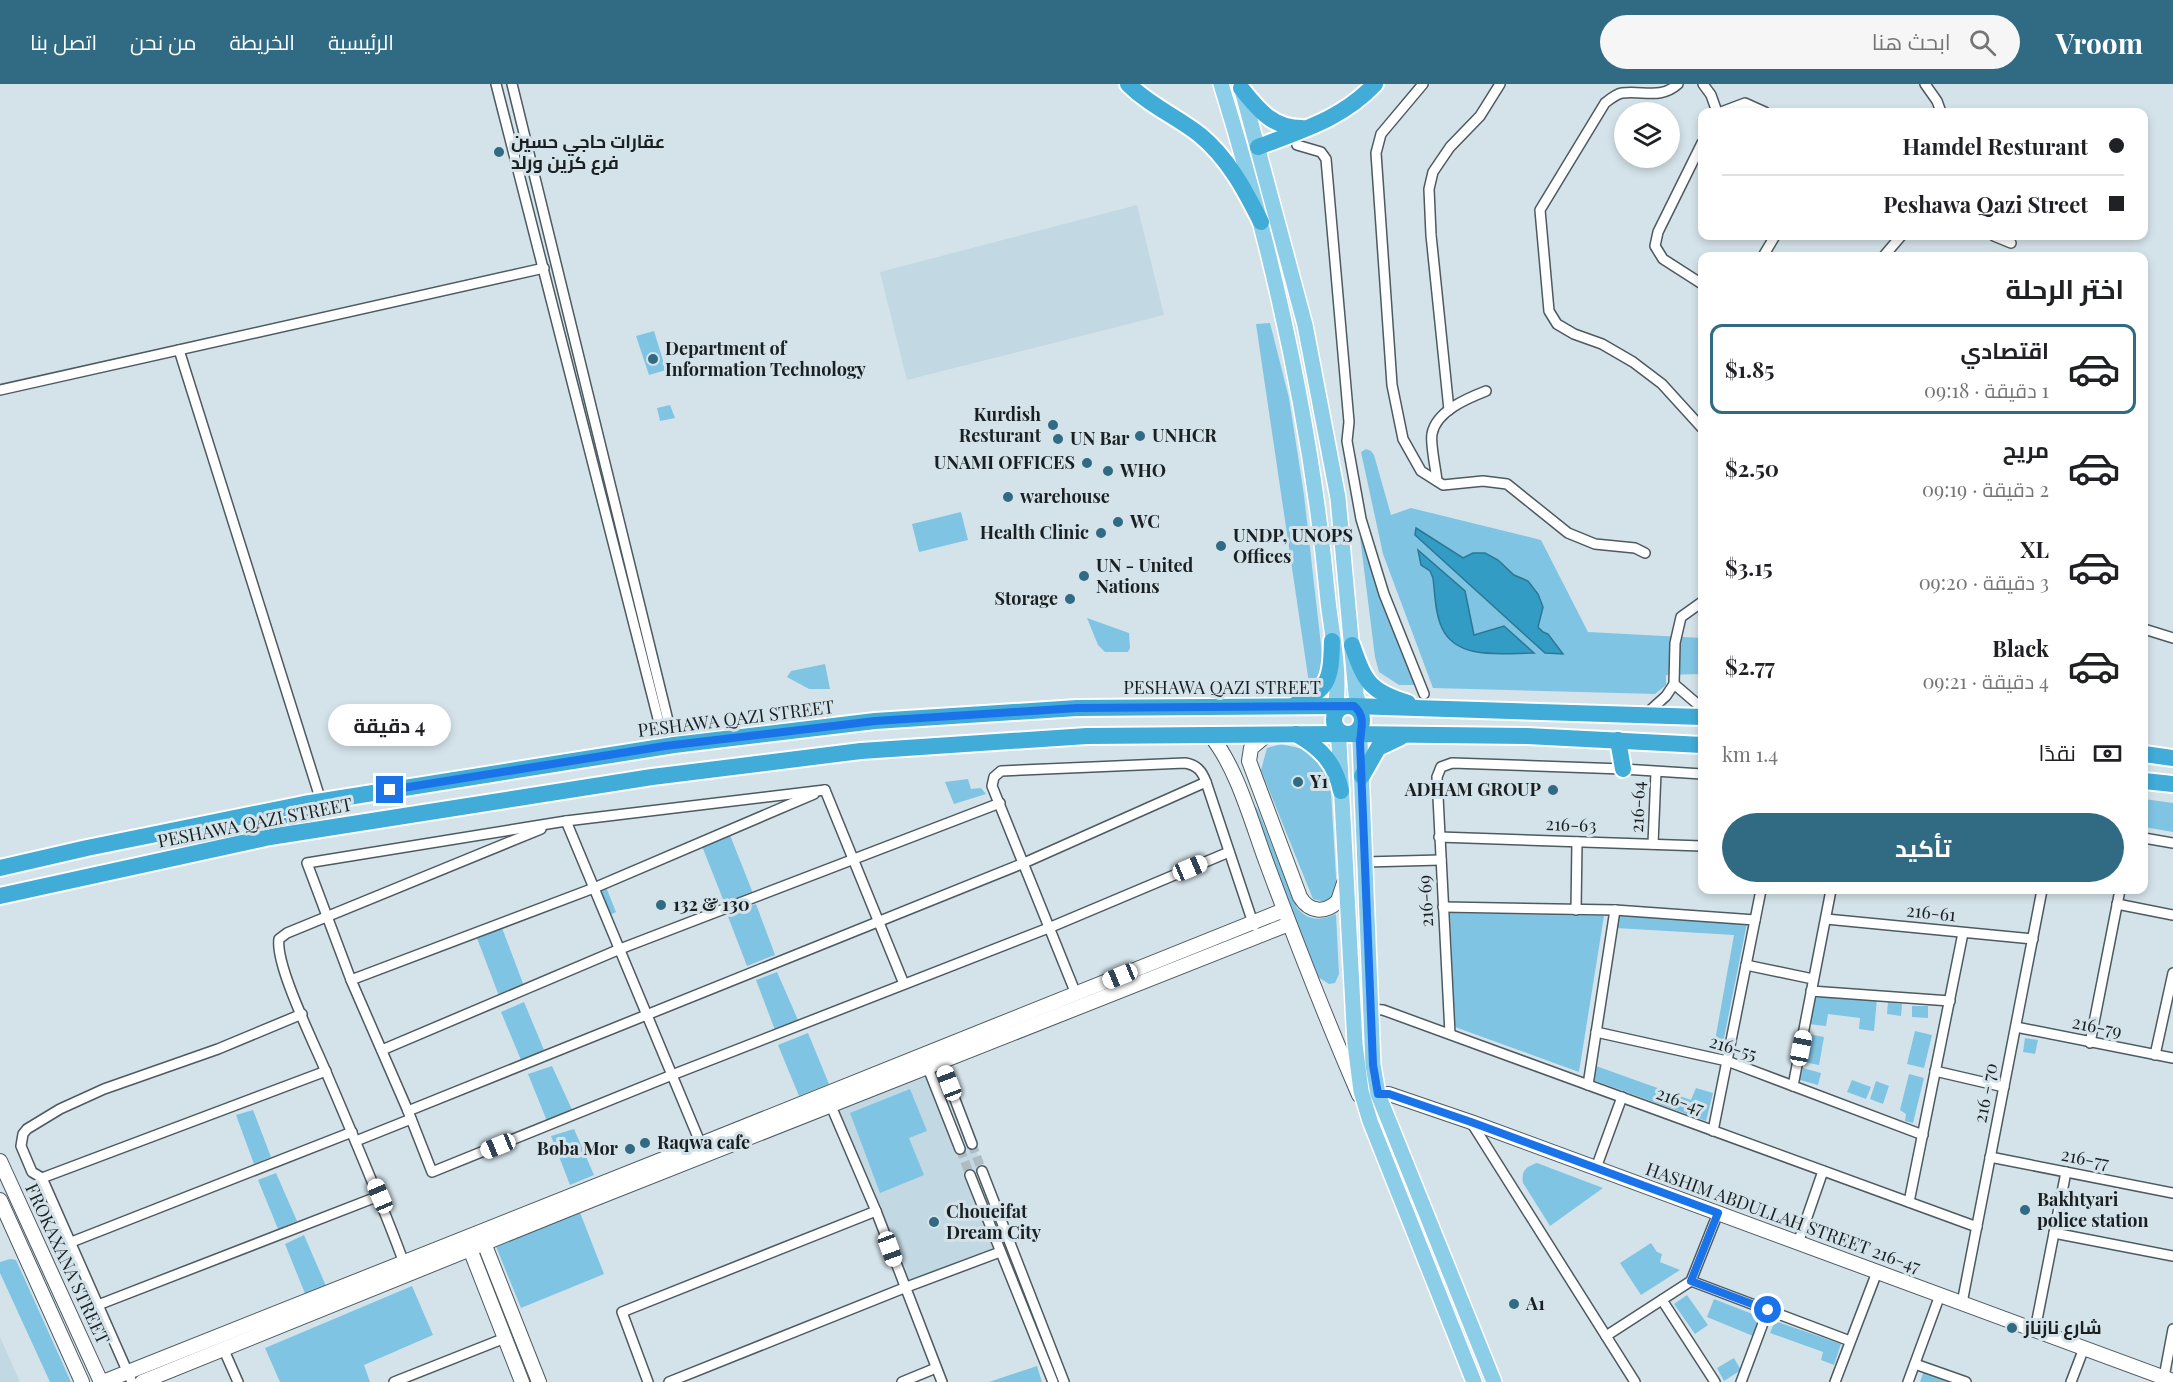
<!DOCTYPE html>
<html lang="ar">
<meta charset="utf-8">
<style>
body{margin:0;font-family:"Playfair Display",Cairo,serif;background:#f6f6f6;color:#202124;direction:rtl;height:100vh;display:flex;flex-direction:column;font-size:22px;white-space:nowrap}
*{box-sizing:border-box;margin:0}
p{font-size:20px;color:#757577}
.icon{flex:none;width:33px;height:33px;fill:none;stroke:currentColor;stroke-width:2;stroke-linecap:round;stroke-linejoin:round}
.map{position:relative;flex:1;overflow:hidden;direction:ltr}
.sheet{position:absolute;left:1698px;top:168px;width:450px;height:642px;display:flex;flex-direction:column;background:#fff;border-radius:12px;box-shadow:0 3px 9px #0003;direction:rtl}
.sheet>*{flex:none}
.guide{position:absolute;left:1698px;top:24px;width:450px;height:132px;border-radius:12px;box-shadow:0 3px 9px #0003;direction:rtl;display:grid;align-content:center;height:132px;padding:0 24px;background:#fff}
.tools{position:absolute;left:1614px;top:18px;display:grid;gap:12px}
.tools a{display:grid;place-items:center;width:66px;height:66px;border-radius:50%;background:#fff;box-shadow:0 3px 9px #0003;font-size:30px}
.end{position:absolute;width:27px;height:27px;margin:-14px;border:8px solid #1a73e8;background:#fff;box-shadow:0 0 0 3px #fff}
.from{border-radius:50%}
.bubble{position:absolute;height:42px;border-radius:21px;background:#fff;box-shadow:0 3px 9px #0003;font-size:20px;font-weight:700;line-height:42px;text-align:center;direction:rtl}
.car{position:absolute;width:18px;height:36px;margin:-18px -9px;border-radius:8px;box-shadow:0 0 4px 2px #0007;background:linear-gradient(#fff 24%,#345 0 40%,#fff 0 76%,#345 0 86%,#fff 0)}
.guide b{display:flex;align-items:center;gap:21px;height:57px;font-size:22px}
.guide b+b{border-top:2px solid #e0e0e0}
.guide i{width:15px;height:15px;background:#202124}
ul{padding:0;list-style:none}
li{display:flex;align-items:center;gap:18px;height:90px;margin:0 12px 9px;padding:0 12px;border:3px solid transparent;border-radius:12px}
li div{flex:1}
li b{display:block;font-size:22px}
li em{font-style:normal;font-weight:700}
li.current{border-color:#306a83}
li>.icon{width:54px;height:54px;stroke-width:1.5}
h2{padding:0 24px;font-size:27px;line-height:72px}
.pay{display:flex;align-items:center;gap:15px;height:66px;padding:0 24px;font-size:22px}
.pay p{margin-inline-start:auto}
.primary-button{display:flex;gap:12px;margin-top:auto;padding:12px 24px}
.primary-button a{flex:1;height:69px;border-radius:36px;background:#306a83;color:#fff;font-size:24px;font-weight:700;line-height:69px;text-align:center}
header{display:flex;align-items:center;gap:36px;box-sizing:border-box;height:84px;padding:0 30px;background:#306a83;color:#fff}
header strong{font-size:28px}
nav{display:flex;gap:33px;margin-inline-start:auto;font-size:21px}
.search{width:420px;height:54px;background:#f6f6f6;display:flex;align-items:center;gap:15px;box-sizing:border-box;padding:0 21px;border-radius:33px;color:#757577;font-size:22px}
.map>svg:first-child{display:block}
.built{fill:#c2d8e3}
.green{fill:#80c4e3}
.water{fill:#339cc4;stroke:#2c7793;stroke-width:1.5}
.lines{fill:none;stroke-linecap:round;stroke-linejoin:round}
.street-tunnel{stroke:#afbcc2;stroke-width:9;stroke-dasharray:9 4.5;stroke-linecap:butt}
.street-casing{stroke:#4d5a60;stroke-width:12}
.secondary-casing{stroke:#4d5a60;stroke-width:16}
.primary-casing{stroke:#fff;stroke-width:18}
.highway-casing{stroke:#fff;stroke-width:20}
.street{stroke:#fff;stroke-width:9}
.secondary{stroke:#fff;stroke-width:14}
.primary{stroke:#8ccde7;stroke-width:15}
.highway{stroke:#40acd7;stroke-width:16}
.route{stroke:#1a73e8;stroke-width:8}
.poi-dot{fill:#306a83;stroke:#d4e3ea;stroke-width:2}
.labels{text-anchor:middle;stroke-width:6;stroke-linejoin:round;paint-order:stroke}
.poi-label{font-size:18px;font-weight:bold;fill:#1a2022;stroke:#d4e3ea;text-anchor:start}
.street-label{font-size:18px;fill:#1a2022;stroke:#d4e3ea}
</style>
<header>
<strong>Vroom</strong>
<div class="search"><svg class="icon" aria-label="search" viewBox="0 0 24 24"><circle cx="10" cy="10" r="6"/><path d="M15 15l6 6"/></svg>ابحث هنا</div>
<nav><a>الرئيسية</a><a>الخريطة</a><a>من نحن</a><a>اتصل بنا</a></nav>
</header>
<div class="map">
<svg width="2173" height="1298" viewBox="0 0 2173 1298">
<rect width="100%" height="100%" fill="#d4e3ea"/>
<g class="built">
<path d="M1137 121 1164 231 907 296 880 188Z"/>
<path d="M928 984 960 1065 973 1060 984 1086 971 1091 1000 1168 904 1204 831 1022Z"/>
<path d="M0 1253 20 1298H0Z"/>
</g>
<g class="green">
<path d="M1270 239 1289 314 1304 411 1323 579C1322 589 1321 599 1309 599L1256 240Z"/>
<path d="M654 247 666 286 649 291 636 252Z"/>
<path d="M670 321 675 334 660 337 657 324Z"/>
<path d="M1366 365 1371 367 1374 371 1391 431 1411 424 1541 456 1588 548 1702 554 1701 590 1666 591V601L1655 610 1433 604 1383 470 1361 368Z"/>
<path d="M961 428 968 456 919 468 912 440Z"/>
<path d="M1360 453 1365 455 1388 535 1410 579 1417 601H1399L1379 588 1375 573Z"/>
<path d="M1087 534 1129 549 1130 564 1128 568H1105L1098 561Z"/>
<path d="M825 580 830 605H809L787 593 791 587Z"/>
<path d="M1281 660 1316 668 1330 692 1337 809 1325 818 1313 815 1261 686 1267 664Z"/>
<path d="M968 695 971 705 981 704 986 710 954 720 945 698Z"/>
<path d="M1246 710 1258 726 1297 824C1308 837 1321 837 1336 830L1339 890 1335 899 1329 900 1318 893Z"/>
<path d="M2144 715 2173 719V748L2144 743Z"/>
<path d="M728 746 754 812 726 823 700 757Z"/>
<path d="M598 803H606L616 828 610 831Z"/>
<path d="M756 820 775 871 747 882 727 830Z"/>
<path d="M1450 829 1604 832 1579 988 1455 943Z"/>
<path d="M1620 831 1747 839 1722 964 1714 962 1734 851 1616 844Z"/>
<path d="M502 844 524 902 499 912 477 854Z"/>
<path d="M777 888 798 936 775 946 756 896Z"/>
<path d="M1814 912 1877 915 1874 947 1859 945 1860 934 1828 930 1826 942 1808 940Z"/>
<path d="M524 918 544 966 521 976 501 928Z"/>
<path d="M1888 918 1902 920 1901 932 1887 930Z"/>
<path d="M1912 922H1928V934L1912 933Z"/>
<path d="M1915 947 1932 951 1924 984 1907 980Z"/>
<path d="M808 949 829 1000 799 1012 778 961Z"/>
<path d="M1808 950 1824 953 1819 981 1803 978Z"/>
<path d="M2025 954 2038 956 2035 970 2023 968Z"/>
<path d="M552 982 574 1030 547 1037 528 990Z"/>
<path d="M1596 982 1691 1016 1696 1004 1713 1009 1706 1037 1593 996Z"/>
<path d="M1803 984 1821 989 1818 1001 1800 996Z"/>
<path d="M1909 990 1924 994 1913 1039 1905 1037 1906 1030 1900 1026Z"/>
<path d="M1852 996 1871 1003 1866 1015 1847 1008Z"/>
<path d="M1876 997 1889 1002 1883 1020 1870 1015Z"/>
<path d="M910 1005 927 1047 909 1054 924 1091 880 1109 850 1029Z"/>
<path d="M253 1026 271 1073 254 1080 236 1031Z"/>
<path d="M574 1045 594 1091 570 1101 551 1052Z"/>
<path d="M1537 1079 1603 1104 1550 1142 1523 1099C1521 1086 1526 1083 1537 1079Z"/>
<path d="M276 1089 297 1137 278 1145 258 1096Z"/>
<path d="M579 1126 604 1190 521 1224 495 1160Z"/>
<path d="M304 1151 326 1202 306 1212 285 1160Z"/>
<path d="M1651 1159 1657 1168 1662 1170 1660 1178 1680 1186 1641 1211 1620 1179Z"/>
<path d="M10 1175 16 1176 71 1298H50L0 1189V1178Z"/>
<path d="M412 1202 433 1251 364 1281 370 1298H280L265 1264Z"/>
<path d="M1687 1211 1708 1241 1695 1250 1674 1220Z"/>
<path d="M1714 1215 1760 1233 1753 1252 1707 1233Z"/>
<path d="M1775 1237 1841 1260 1834 1281 1821 1276 1823 1268 1770 1249Z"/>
<path d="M1734 1274 1741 1286 1724 1297 1717 1284Z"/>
<path d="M1037 1282 1042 1298H989Z"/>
<path d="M1924 1286 1954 1298H1920Z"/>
</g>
<g class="water">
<path d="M1416 444 1463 474 1473 469H1485L1498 476 1514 491 1528 497 1538 510 1543 523 1538 543 1543 548 1548 550 1563 570 1545 569 1415 451Z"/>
<path d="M1418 466 1465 507 1474 551 1504 542 1534 569C1504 569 1457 577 1442 544 1435 529 1435 510 1433 494L1430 487 1421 481Z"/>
<path d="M314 725 316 733 271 741 269 734Z"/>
</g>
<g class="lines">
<g class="street-tunnel">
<path d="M972 1060 982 1087"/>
<path d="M960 1065 970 1091"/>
</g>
<g class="street-casing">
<g id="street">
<path d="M496 0 665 662"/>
<path d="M512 0 674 661"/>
<path d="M1423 0 1381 50 1376 69 1392 301 1403 355 1421 387 1443 401 1483 397 1507 400 1568 449 1595 460 1635 464 1645 469"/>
<path d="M1678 0C1660 16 1643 6 1622 9 1616 10 1610 15 1605 19L1540 126 1549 227 1557 240 1574 250 1602 260 1633 278 1662 300 1702 344"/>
<path d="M1703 0 1711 11 1717 28"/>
<path d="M1925 0 1937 17 1941 28"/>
<path d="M1721 28 1745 19 1765 28"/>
<path d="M1702 59 1658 148 1655 162 1663 175 1702 200"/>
<path d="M1297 61 1321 68 1326 75 1349 338 1347 357 1361 435 1384 510 1424 610"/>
<path d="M1994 152 2011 159"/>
<path d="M1763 172 1775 152"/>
<path d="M1884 172 1901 152"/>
<path d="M179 266 321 717"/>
<path d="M0 306 544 184"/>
<path d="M1449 326 1431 151 1429 105 1433 88 1450 63 1480 32 1500 0"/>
<path d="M1437 397C1436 386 1430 359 1432 350 1436 327 1468 314 1486 307"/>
<path d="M2144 545 2173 554"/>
<path d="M1674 600 1702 624"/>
<path d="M1646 630 1666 612 1674 600 1675 559 1681 533 1702 518"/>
<path d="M825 706 566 737 307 779 351 896 408 1027 432 1088 672 991 1051 843 1229 768"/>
<path d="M825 706 904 900"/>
<path d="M566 737 702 1063"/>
<path d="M1439 753 1702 762"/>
<path d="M2144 754 2173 759"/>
<path d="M1653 760 1656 688"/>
<path d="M1365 778 1441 776"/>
<path d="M2117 820 2173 831"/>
<path d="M1443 823 1615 826 1755 836"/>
<path d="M1576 826 1577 758"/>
<path d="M1826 835 2033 855"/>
<path d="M1746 881 1813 895"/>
<path d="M351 896 594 804 814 710"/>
<path d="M1811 907 1950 917"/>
<path d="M1076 910 992 702 994 693 1001 687 1185 679C1197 681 1202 687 1206 698L1254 842"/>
<path d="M1370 925 1383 926 1977 1143"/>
<path d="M2016 943 2173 974"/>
<path d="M1596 948 1727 977 1923 1051"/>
<path d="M1450 950 1437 693 1441 683 1452 679 1623 685 1702 690"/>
<path d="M2090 959 2120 806"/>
<path d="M382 966 620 865 1000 719"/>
<path d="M2155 971 2173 889"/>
<path d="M941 979 972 1060"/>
<path d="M928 984 960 1065"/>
<path d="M1935 987 2004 1003"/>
<path d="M1588 1001 1615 826"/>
<path d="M1793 1002 1831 806"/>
<path d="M831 1022 876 1127 942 1298"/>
<path d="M408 1027 1024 779 1206 698"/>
<path d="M1471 1038 1635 1298"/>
<path d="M1713 1047 1761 806"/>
<path d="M356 1057 411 1035"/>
<path d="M1990 1073 2173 1109"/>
<path d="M1596 1084 1622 1013"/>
<path d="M982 1087 1064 1298"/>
<path d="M970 1091 1053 1298"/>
<path d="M42 1094 326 987"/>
<path d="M1909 1118 1963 849"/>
<path d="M2054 1149 2173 1172"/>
<path d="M69 1159 352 1048"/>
<path d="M1798 1159 1823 1087"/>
<path d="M404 1179C380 1114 353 1051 326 988 314 959 275 881 279 855L287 849 541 745"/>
<path d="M1691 1197 1850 1257"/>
<path d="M1662 1216 1715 1298"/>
<path d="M1962 1219 2042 806"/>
<path d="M98 1221 379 1112"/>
<path d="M2035 1246 2066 1088"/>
<path d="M1606 1252 1691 1197 1718 1129"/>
<path d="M223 1264 238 1298"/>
<path d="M1915 1280 1966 1298"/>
<path d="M2164 1293 2173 1245"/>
<path d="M132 1298 42 1094 32 1088 21 1062 23 1050 27 1045 60 1025 104 1005 218 965 302 930"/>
<path d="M394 1298 505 1254"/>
<path d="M648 1298 622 1228 876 1127"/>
<path d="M669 1298 904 1204 1000 1168"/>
<path d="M902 1298 936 1284"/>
<path d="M1741 1298 1768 1226"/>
<path d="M1835 1298 1877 1188"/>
<path d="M1908 1298 1940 1211"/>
<path d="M2071 1298 2084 1264"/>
</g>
</g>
<g class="secondary-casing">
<g id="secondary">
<path d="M1268 650 1251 664 1249 677 1300 813C1309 828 1325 830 1338 817L1344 799"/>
<path d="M1210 651C1237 683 1252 740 1267 780 1296 858 1326 935 1359 1011"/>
<path d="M1378 1010H1389L1471 1038 2173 1297"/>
<path d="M0 1077 101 1298"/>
<path d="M0 1116 82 1298"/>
<path d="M484 1159 539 1298"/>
<path d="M470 1165 522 1298"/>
<path d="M103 1298 701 1060 1284 826"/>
<path d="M142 1298 589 1117 1289 840"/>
</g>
</g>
<g class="primary-casing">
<g id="primary">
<path d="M1221 0C1273 168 1312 341 1328 517 1332 551 1342 597 1334 630"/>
<path d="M1242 6 1305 241 1338 414 1356 610 1361 629"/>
<path d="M1334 639 1339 659 1355 960 1361 1007 1370 1037 1474 1298"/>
<path d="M1362 639 1360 658 1373 981 1378 1010 1494 1298"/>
</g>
</g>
<g class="highway-casing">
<g id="highway">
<path d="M1128 0C1149 21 1177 33 1200 51 1228 74 1245 106 1261 138"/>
<path d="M1241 4C1258 25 1272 44 1302 44"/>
<path d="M1258 63C1302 46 1342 35 1375 0"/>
<path d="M1352 561C1365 598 1369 607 1408 619"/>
<path d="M1296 620C1331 606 1331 591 1332 557"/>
<circle cx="1348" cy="636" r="14"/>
<path d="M1352 622 1702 633"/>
<path d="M1296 650C1321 664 1335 679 1341 707"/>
<path d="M1349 650 1527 652 1702 661"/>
<path d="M1618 656 1623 685"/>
<path d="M2144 670 2173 674"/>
<path d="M1362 692 1378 664 1401 653"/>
<path d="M2144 697 2173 700"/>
<path d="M0 784 87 764 304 720 674 661 875 637 1077 624 1342 622"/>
<path d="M0 812 270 753 652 693 861 667 1087 652 1344 650"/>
</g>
</g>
<use href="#street" class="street"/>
<use href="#secondary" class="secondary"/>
<use href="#primary" class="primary"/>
<use href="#highway" class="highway"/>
</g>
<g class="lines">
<path class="route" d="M390 706 665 662 875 637 1077 624 1354 622C1366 632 1361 644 1360 658L1373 981 1378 1010H1389L1471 1038 1718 1129 1691 1197 1768 1226"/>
</g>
<g class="poi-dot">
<circle cx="499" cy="68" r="6"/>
<circle cx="653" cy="275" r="6"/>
<circle cx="1053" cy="341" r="6"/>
<circle cx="1140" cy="352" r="6"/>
<circle cx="1058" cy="355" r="6"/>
<circle cx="1087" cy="379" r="6"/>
<circle cx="1108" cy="387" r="6"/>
<circle cx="1008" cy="413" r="6"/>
<circle cx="1118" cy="438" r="6"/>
<circle cx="1101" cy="449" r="6"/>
<circle cx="1221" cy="462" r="6"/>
<circle cx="1084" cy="492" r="6"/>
<circle cx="1070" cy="515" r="6"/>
<circle cx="1298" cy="698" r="6"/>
<circle cx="1553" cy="706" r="6"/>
<circle cx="661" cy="821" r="6"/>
<circle cx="645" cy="1059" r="6"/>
<circle cx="630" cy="1065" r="6"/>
<circle cx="2025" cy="1126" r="6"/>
<circle cx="934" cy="1138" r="6"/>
<circle cx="1514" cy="1220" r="6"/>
<circle cx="2012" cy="1244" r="6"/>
</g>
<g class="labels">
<g class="poi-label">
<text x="511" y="64">عقارات حاجي حسين<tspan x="511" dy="21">فرع كرين ورلد</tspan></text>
<text x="665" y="271">Department of<tspan x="665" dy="21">Information Technology</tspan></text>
<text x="1041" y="337" text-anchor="end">Kurdish<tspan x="1041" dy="21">Resturant</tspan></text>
<text x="1152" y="358">UNHCR</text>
<text x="1070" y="361">UN Bar</text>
<text x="1075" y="385" text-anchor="end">UNAMI OFFICES</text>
<text x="1120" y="393">WHO</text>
<text x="1020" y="419">warehouse</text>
<text x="1130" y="444">WC</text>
<text x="1089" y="455" text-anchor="end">Health Clinic</text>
<text x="1233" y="458">UNDP, UNOPS<tspan x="1233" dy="21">Offices</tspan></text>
<text x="1096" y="488">UN - United<tspan x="1096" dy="21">Nations</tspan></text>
<text x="1058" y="521" text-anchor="end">Storage</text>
<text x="1310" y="704">Y1</text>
<text x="1541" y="712" text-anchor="end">ADHAM GROUP</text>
<text x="673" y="827">132 &amp; 130</text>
<text x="657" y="1065">Raqwa cafe</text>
<text x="618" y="1071" text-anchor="end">Boba Mor</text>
<text x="2037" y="1122">Bakhtyari<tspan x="2037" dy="21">police station</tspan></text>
<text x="946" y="1134">Choueifat<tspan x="946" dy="21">Dream City</tspan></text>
<text x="1526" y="1226">A1</text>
<text x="2024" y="1250">شارع نازناز</text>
</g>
<g class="street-label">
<text x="1222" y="610">PESHAWA QAZI STREET</text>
<text transform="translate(736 635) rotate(-7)" y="6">PESHAWA QAZI STREET</text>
<text transform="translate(1638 723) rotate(-88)" y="6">216-64</text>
<text transform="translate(255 739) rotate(-11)" y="6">PESHAWA QAZI STREET</text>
<text transform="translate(1571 741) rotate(2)" y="6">216-63</text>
<text transform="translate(1426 817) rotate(-93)" y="6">216-69</text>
<text transform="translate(1931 829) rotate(6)" y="6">216-61</text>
<text transform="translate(2097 943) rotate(11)" y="6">216-79</text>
<text transform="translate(1733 964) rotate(17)" y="6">216-55</text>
<text transform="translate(1986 1009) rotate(-79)" y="6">216 - 70</text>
<text transform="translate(1680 1017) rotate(20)" y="6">216-47</text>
<text transform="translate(2085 1075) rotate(11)" y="6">216-77</text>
<text transform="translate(1783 1134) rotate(20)" y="6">HASHIM ABDULLAH STREET 216-47</text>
<text transform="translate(67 1180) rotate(65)" y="6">FROKAXANA STREET</text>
</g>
</g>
</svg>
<div class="tools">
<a><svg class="icon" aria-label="layers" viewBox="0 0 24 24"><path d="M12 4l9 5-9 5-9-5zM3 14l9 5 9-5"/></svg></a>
</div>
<i class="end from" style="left:1768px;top:1226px"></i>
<i class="end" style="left:390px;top:706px"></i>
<div class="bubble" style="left:328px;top:620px;width:123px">4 دقيقة</div>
<i class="car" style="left:1190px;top:784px;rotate:67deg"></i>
<i class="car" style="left:1120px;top:892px;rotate:248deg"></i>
<i class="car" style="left:1801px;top:964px;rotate:11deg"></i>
<i class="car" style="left:949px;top:999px;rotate:339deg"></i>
<i class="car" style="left:498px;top:1062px;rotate:248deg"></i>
<i class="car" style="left:380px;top:1112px;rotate:337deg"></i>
<i class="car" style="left:890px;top:1165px;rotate:160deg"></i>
<div class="guide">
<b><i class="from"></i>Hamdel Resturant</b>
<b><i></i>Peshawa Qazi Street</b>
</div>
<section class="sheet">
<h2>اختر الرحلة</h2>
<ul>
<li class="current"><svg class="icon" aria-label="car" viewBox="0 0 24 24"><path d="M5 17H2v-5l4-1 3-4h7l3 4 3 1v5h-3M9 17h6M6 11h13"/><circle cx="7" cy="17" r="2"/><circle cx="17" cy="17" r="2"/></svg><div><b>اقتصادي</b><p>1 دقيقة · 09:18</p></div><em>$1.85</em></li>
<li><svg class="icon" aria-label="car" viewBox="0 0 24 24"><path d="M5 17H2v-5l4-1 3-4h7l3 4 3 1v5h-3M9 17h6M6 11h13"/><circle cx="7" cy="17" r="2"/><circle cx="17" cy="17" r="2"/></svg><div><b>مريح</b><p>2 دقيقة · 09:19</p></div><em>$2.50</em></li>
<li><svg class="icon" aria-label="car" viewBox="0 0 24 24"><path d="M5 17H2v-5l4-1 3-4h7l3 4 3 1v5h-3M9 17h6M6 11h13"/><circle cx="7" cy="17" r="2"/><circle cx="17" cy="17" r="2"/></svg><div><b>XL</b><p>3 دقيقة · 09:20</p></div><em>$3.15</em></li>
<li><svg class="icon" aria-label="car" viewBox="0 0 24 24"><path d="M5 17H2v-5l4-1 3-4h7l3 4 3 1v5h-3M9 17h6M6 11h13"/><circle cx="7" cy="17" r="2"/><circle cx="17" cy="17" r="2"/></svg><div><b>Black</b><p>4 دقيقة · 09:21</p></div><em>$2.77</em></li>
</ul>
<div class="pay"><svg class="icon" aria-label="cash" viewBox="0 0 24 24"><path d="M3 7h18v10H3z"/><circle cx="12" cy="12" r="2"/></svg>نقدًا<p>1.4 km</p></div>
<div class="primary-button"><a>تأكيد</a></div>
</section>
</div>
